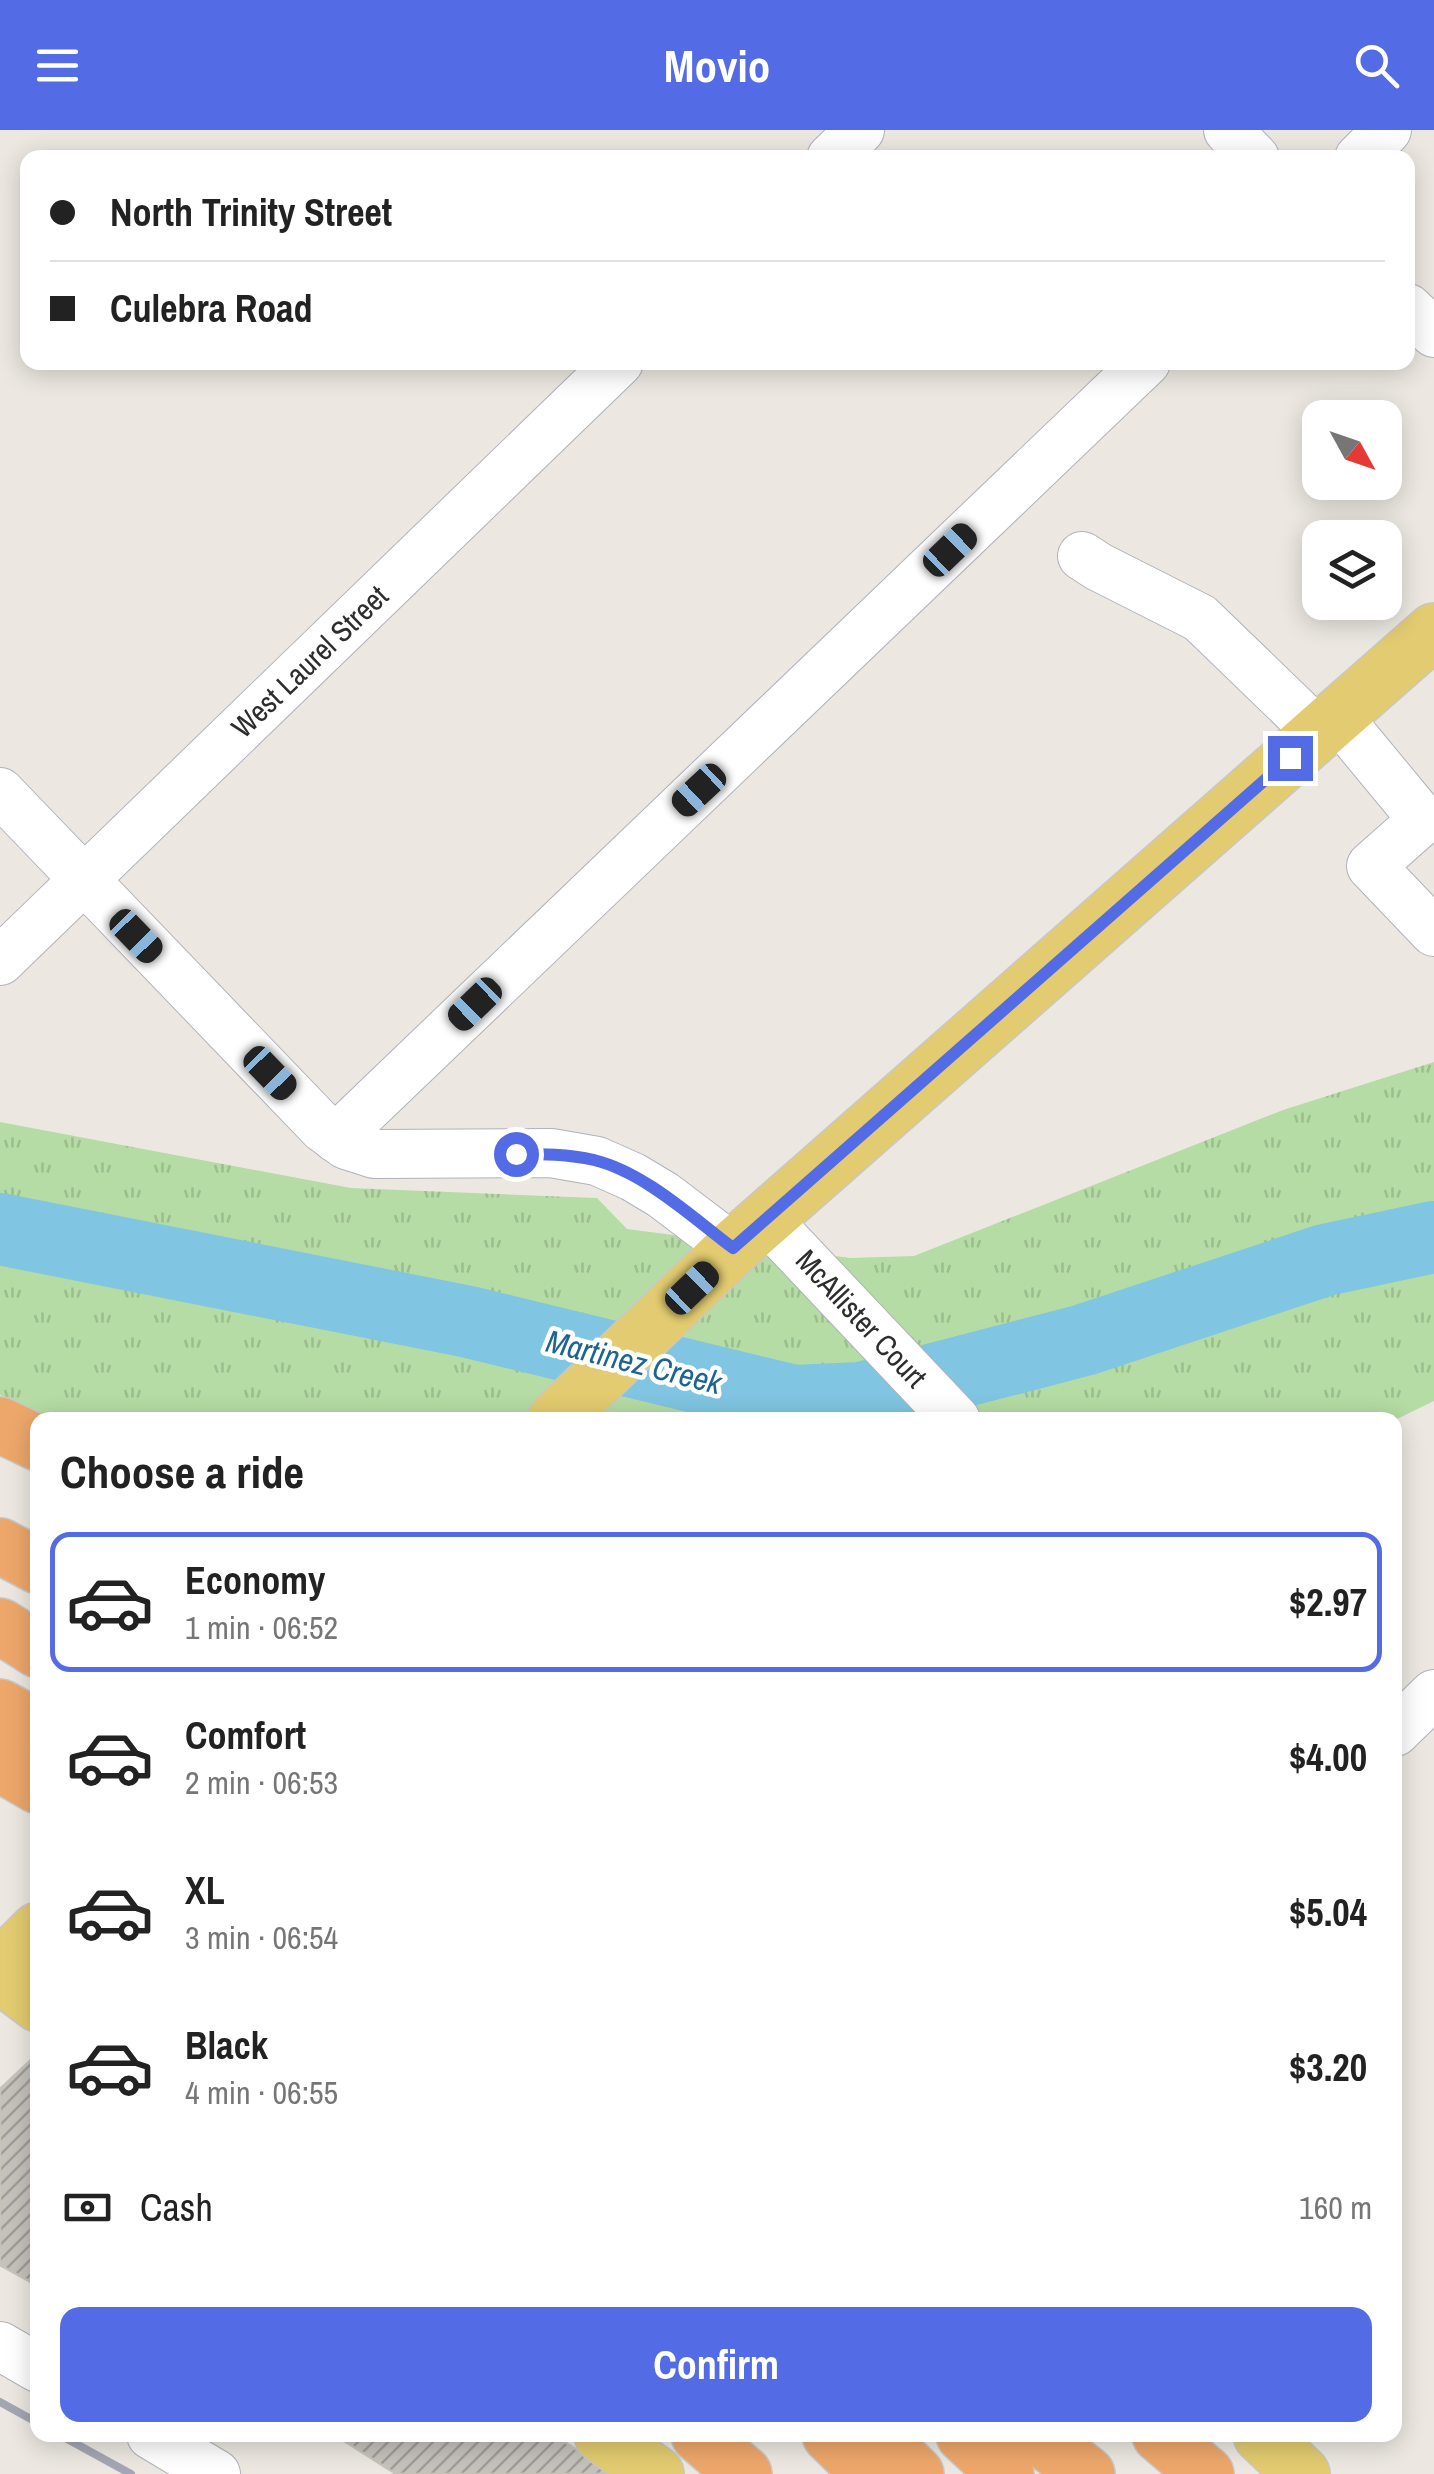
<!DOCTYPE html>
<meta charset="utf-8">
<style>
body{margin:0;font-family:"Archivo Narrow",sans-serif;background:#f2f2f2;color:#222;height:100vh;display:flex;flex-direction:column;font-size:38px;white-space:nowrap}
*{box-sizing:border-box;margin:0}
p{font-size:32px;color:#767676}
.icon{flex:none;width:55px;height:55px;fill:none;stroke:currentColor;stroke-width:2;stroke-linecap:round;stroke-linejoin:round}
.map{position:relative;flex:1;overflow:hidden}
.drawer{position:absolute;left:30px;top:1282px;width:1372px;height:1030px;display:flex;flex-direction:column;background:#fff;border-radius:20px;box-shadow:0 5px 25px #0003}
.drawer>*{flex:none}
.guide{position:absolute;left:20px;top:20px;width:1395px;height:220px;border-radius:20px;box-shadow:0 5px 25px #0003;display:grid;align-content:center;height:220px;padding:0 30px;background:#fff}
.needle{width:65px;rotate:130deg}
.fabs{position:absolute;left:1302px;top:270px;display:grid;gap:20px}
.fabs a{display:grid;place-items:center;width:100px;height:100px;border-radius:20px;background:#fff;box-shadow:0 5px 25px #0003;font-size:50px}
.end{position:absolute;width:45px;height:45px;margin:-22px;border:12px solid #546be6;background:#fff;box-shadow:0 0 0 5px #fff}
.from{border-radius:50%}
.car{position:absolute;width:30px;height:60px;margin:-30px -15px;border-radius:12px;box-shadow:0 0 8px 2px #0007;background:linear-gradient(#222 24%,#8ab4d8 0 40%,#222 0 76%,#8ab4d8 0 86%,#222 0)}
.guide b{display:flex;align-items:center;gap:35px;height:95px;font-size:38px}
.guide b+b{border-top:2px solid #e0e0e0}
.guide i{width:25px;height:25px;background:#222}
ul{padding:0;list-style:none}
li{display:flex;align-items:center;gap:30px;height:140px;margin:0 20px 15px;padding:0 10px;border:5px solid transparent;border-radius:20px}
li div{flex:1}
li b{display:block;font-size:38px}
li em{font-style:normal;font-weight:700}
li.selected{border-color:#546be6}
li>.icon{width:90px;height:90px;stroke-width:1.5}
h2{padding:0 30px;font-size:45px;line-height:120px}
.pay{display:flex;align-items:center;gap:25px;height:110px;padding:0 30px;font-size:38px}
.pay p{margin-inline-start:auto}
.primary-button{display:flex;gap:20px;margin-top:auto;padding:20px 30px}
.primary-button a{flex:1;height:115px;border-radius:20px;background:#546be6;color:#fff;font-size:40px;font-weight:700;line-height:115px;text-align:center}
header{display:flex;justify-content:space-between;align-items:center;height:130px;padding:0 30px;background:#546be6;color:#fff;font-size:45px;font-weight:700}
.map>svg:first-child{display:block}
.grass{fill:url(#grass-tufts)}
.lines{fill:none;stroke-linecap:round;stroke-linejoin:round}
.river{stroke:#80c5e2;stroke-width:72}
.building{fill:url(#building-hatch);stroke:#c8c3ba;stroke-width:2.5}
.minor-casing{stroke:#b1b2bb;stroke-width:50}
.major-casing{stroke:#c8c8c8;stroke-width:58}
.highway-casing{stroke:#c8c8c8;stroke-width:58}
.minor{stroke:#fff;stroke-width:48}
.major{stroke:#e2cb70;stroke-width:55}
.highway{stroke:#eda76b;stroke-width:55}
.rail{stroke:#a4a6b4;stroke-width:8}
.route{stroke:#546be6;stroke-width:12}
.labels{text-anchor:middle;stroke-width:9;stroke-linejoin:round;paint-order:stroke}
.street-label{font-size:30px;fill:#2d2d2d;stroke:#fff}
.water-label{font-size:32px;font-style:italic;fill:#1d6590;stroke:#fff}
</style>
<header><svg class="icon" aria-label="menu" viewBox="0 0 24 24"><path d="M4 6h16M4 12h16M4 18h16"/></svg>Movio<svg class="icon" aria-label="search" viewBox="0 0 24 24"><circle cx="10" cy="10" r="6"/><path d="M15 15l6 6"/></svg></header>
<div class="map">
<svg width="1434" height="2344" viewBox="0 0 1434 2344">
<defs>
<pattern id="grass-tufts" width="24" height="20" patternUnits="userSpaceOnUse" patternTransform="scale(2.5)"><rect width="24" height="20" fill="#b5dca4"/><path d="M3 7l-1-3M5 7V3M7 7l1-3M15 17l-1-3M17 17v-4M19 17l1-3" fill="none" stroke="#9cbd8e"/></pattern>
<pattern id="building-hatch" width="6" height="6" patternUnits="userSpaceOnUse" patternTransform="scale(2.5)"><rect width="6" height="6" fill="#c5c2bc"/><path d="M-1 1l2-2M0 6l6-6M5 7l2-2" fill="none" stroke="#a09e99"/></pattern>
</defs>
<rect width="100%" height="100%" fill="#ece8e1"/>
<path class="grass" d="M1434 932V1271L1395 1290H55L0 1265V992L351 1058 597 1068 627 1099 850 1128 914 1126 1283 980Z"/>
<g class="lines">
<path class="river" d="M0 1099 469 1192 794 1271 861 1268 1084 1210 1325 1130 1434 1107"/>
</g>
<g class="building">
<path d="M35 1926 38 1928V2156L0 2135V1959Z"/>
<path d="M335 2305H554L614 2344H396Z"/>
</g>
<g class="lines">
<g class="minor-casing">
<g id="minor">
<path d="M1228 0 1255 28"/>
<path d="M831 28 860 0"/>
<path d="M1359 28 1387 0"/>
<path d="M1408 178 1434 203"/>
<path d="M1082 426 1099 437 1200 488 1319 603"/>
<path d="M1337 586 1423 690 1371 736 1434 802"/>
<path d="M0 662 323 998 346 1015 374 1024 551 1023 597 1031 633 1047 663 1065 733 1118"/>
<path d="M0 831 619 232"/>
<path d="M336 1008 1146 232"/>
<path d="M766 1089 956 1290"/>
<path d="M1395 1602 1434 1564"/>
<path d="M0 2216 38 2238"/>
<path d="M151 2305 216 2344"/>
</g>
</g>
<g class="major-casing">
<g id="major">
<path d="M555 1290 733 1118 1434 501"/>
<path d="M0 1838 38 1800"/>
<path d="M0 1845 38 1874"/>
<path d="M602 2305 656 2344"/>
<path d="M1261 2305 1302 2344"/>
</g>
</g>
<g class="highway-casing">
<g id="highway">
<path d="M0 1295 38 1313"/>
<path d="M0 1416 38 1436"/>
<path d="M0 1496 38 1520"/>
<path d="M0 1577 38 1598"/>
<path d="M0 1634 38 1656"/>
<path d="M699 2305 744 2344"/>
<path d="M830 2305 870 2344"/>
<path d="M876 2305 916 2344"/>
<path d="M964 2305 1006 2344"/>
<path d="M1037 2305 1087 2344"/>
<path d="M1160 2305 1206 2344"/>
</g>
</g>
<use href="#minor" class="minor"/>
<use href="#major" class="major"/>
<use href="#highway" class="highway"/>
<g class="rail">
<path d="M0 2272 38 2293"/>
<path d="M60 2305 131 2344"/>
</g>
</g>
<g class="lines">
<path class="route" d="M516 1024C542 1024 568 1024 594 1030 644 1042 693 1088 733 1118L1290 628"/>
</g>
<g class="labels">
<g class="street-label">
<text transform="translate(310 532) rotate(-44)" y="10">West Laurel Street</text>
<text transform="translate(861 1189) rotate(47)" y="10">McAllister Court</text>
</g>
<g class="water-label">
<text transform="translate(634 1232) rotate(14)" y="11">Martinez Creek</text>
</g>
</g>
</svg>
<div class="fabs">
<a><svg class="needle" viewBox="-14 -14 28 28"><path d="M0-13l5 13h-10z" fill="#e53935"/><path d="M0 13l5-13h-10z" fill="#767676"/></svg></a>
<a><svg class="icon" aria-label="layers" viewBox="0 0 24 24"><path d="M12 4l9 5-9 5-9-5zM3 14l9 5 9-5"/></svg></a>
</div>
<i class="end from" style="left:516px;top:1024px"></i>
<i class="end" style="left:1290px;top:628px"></i>
<i class="car" style="left:950px;top:420px;rotate:46deg"></i>
<i class="car" style="left:699px;top:660px;rotate:227deg"></i>
<i class="car" style="left:136px;top:806px;rotate:136deg"></i>
<i class="car" style="left:475px;top:874px;rotate:226deg"></i>
<i class="car" style="left:270px;top:943px;rotate:136deg"></i>
<i class="car" style="left:692px;top:1158px;rotate:46deg"></i>
<div class="guide">
<b><i class="from"></i>North Trinity Street</b>
<b><i></i>Culebra Road</b>
</div>
<section class="drawer">
<h2>Choose a ride</h2>
<ul>
<li class="selected"><svg class="icon" aria-label="car" viewBox="0 0 24 24"><path d="M5 17H2v-5l4-1 3-4h7l3 4 3 1v5h-3M9 17h6M6 11h13"/><circle cx="7" cy="17" r="2"/><circle cx="17" cy="17" r="2"/></svg><div><b>Economy</b><p>1 min · 06:52</p></div><em>$2.97</em></li>
<li><svg class="icon" aria-label="car" viewBox="0 0 24 24"><path d="M5 17H2v-5l4-1 3-4h7l3 4 3 1v5h-3M9 17h6M6 11h13"/><circle cx="7" cy="17" r="2"/><circle cx="17" cy="17" r="2"/></svg><div><b>Comfort</b><p>2 min · 06:53</p></div><em>$4.00</em></li>
<li><svg class="icon" aria-label="car" viewBox="0 0 24 24"><path d="M5 17H2v-5l4-1 3-4h7l3 4 3 1v5h-3M9 17h6M6 11h13"/><circle cx="7" cy="17" r="2"/><circle cx="17" cy="17" r="2"/></svg><div><b>XL</b><p>3 min · 06:54</p></div><em>$5.04</em></li>
<li><svg class="icon" aria-label="car" viewBox="0 0 24 24"><path d="M5 17H2v-5l4-1 3-4h7l3 4 3 1v5h-3M9 17h6M6 11h13"/><circle cx="7" cy="17" r="2"/><circle cx="17" cy="17" r="2"/></svg><div><b>Black</b><p>4 min · 06:55</p></div><em>$3.20</em></li>
</ul>
<div class="pay"><svg class="icon" aria-label="cash" viewBox="0 0 24 24"><path d="M3 7h18v10H3z"/><circle cx="12" cy="12" r="2"/></svg>Cash<p>160 m</p></div>
<div class="primary-button"><a>Confirm</a></div>
</section>
</div>
